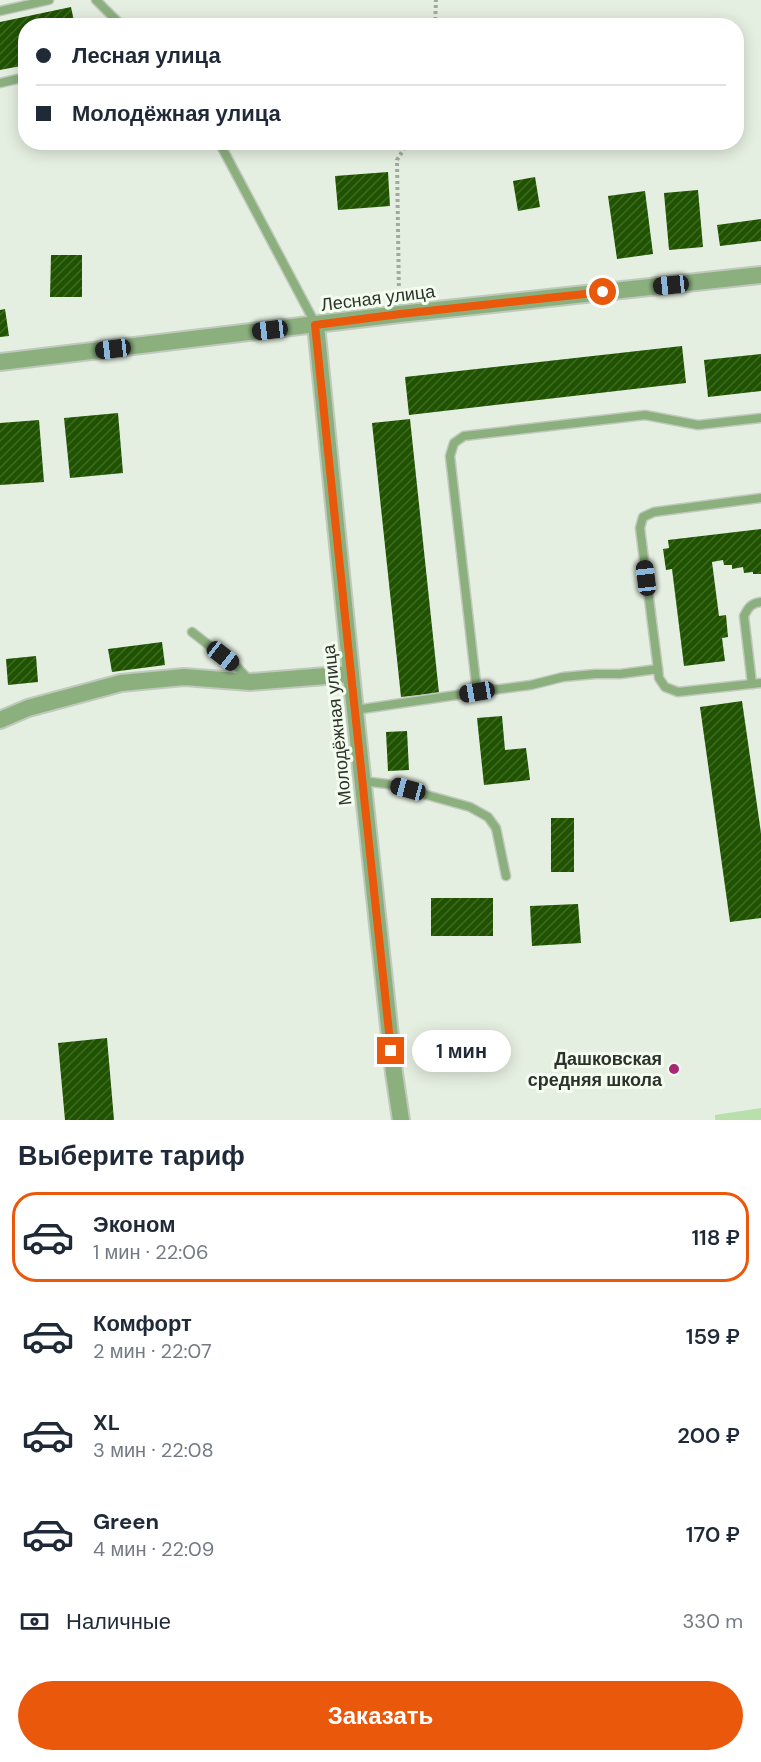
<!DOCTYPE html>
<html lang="ru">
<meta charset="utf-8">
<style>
body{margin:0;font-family:"DM Sans",sans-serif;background:#f6f6f7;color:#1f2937;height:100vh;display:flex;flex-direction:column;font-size:22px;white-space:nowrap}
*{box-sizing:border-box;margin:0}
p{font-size:20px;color:#747a83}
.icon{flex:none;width:33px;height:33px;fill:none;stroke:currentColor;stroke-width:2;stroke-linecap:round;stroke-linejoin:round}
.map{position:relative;height:1120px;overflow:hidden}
.sheet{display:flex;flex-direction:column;background:#fff;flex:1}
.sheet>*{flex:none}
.top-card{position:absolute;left:18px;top:18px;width:726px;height:132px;border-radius:24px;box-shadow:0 3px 15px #0003;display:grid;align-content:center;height:132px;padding:0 18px;background:#fff}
.end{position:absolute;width:27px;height:27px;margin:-14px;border:8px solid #ea580c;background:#fff;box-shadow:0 0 0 3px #fff}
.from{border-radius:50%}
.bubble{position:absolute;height:42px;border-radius:21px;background:#fff;box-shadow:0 3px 15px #0003;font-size:20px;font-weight:600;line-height:42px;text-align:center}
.car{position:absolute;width:18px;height:36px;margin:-18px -9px;border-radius:8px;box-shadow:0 0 4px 2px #0007;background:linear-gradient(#222 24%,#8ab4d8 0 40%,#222 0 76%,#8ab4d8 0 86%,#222 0)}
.top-card b{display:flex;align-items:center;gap:21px;height:57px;font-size:22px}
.top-card b+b{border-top:2px solid #e0e1e3}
.top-card i{width:15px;height:15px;background:#1f2937}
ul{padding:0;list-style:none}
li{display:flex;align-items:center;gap:18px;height:90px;margin:0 12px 9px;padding:0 6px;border:3px solid transparent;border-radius:24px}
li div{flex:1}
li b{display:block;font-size:22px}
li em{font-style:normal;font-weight:600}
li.current{border-color:#ea580c}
li>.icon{width:54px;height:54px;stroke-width:1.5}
h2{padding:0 18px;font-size:27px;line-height:72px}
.pay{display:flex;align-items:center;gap:15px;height:66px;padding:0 18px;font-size:22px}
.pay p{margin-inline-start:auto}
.cta{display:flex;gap:12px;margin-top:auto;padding:12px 18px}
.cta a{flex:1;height:69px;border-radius:36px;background:#ea580c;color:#fff;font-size:24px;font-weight:600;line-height:69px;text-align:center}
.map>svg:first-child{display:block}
.green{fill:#b9e0ac}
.building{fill:url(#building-hatch)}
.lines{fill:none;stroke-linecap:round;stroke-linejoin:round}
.service-casing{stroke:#c0c9bd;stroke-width:11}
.minor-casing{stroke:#c0c9bd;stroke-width:20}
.path{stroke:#a2aa9f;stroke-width:4;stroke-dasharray:3 3;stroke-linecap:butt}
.service{stroke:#8bb07e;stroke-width:8}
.minor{stroke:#8bb07e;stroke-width:16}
.route{stroke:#ea580c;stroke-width:8}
.poi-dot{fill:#a72776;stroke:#f2fdee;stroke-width:2}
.labels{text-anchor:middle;stroke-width:6;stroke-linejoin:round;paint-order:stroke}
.street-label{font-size:18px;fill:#2d312c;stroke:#f2fdee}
.poi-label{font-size:18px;font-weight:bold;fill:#2d312c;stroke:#f2fdee;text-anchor:end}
</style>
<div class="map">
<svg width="761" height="1120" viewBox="0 0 761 1120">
<defs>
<pattern id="building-hatch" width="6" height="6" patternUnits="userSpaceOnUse" patternTransform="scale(1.5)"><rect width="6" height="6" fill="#1f5300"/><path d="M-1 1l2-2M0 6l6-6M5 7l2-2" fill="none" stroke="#3f6926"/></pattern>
</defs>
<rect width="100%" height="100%" fill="#e5efe1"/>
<path class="green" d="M761 1108V1120H715V1115Z"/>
<g class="building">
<path d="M71 7 75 26H26V65L0 70V22Z"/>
<path d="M388 172 390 206 338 210 335 176Z"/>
<path d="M535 177 540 207 518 211 513 181Z"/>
<path d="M698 190 703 247 669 250 664 193Z"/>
<path d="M645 191 653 254 617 259 608 196Z"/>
<path d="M761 219V241L720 246 717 225Z"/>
<path d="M51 255H82V297H50Z"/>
<path d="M5 309 9 336 0 337V310Z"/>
<path d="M682 346 686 383 409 415 405 377Z"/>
<path d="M761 354V391L708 397 704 360Z"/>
<path d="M118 413 123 473 70 478 64 418Z"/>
<path d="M410 419 439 693 401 697 372 423Z"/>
<path d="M39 420 44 482 0 485V423Z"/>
<path d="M761 529V574H753V572L744 573 743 567 732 569V565H724L723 560 712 562 719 616 726 615 728 637 722 638 725 661 684 666 672 569 666 570 663 549 669 548 668 540Z"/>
<path d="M162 642 165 665 112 672 108 649Z"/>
<path d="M36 656 38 682 8 685 6 659Z"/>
<path d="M742 701 761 833V918L730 922 700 707Z"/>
<path d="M502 716 505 750 526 748 530 780 484 785 477 718Z"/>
<path d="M407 731 409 770 388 771 386 732Z"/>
<rect x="551" y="818" width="23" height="54"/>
<rect x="431" y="898" width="62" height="38"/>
<path d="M578 904 581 943 532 946 530 906Z"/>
<path d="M107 1038 114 1120H65L58 1043Z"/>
</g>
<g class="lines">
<g class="service-casing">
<g id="service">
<path d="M96 0 122 26"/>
<path d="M0 11 49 0"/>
<path d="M0 83 26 77"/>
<path d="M219 142 316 325"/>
<path d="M192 632 238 668 249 680"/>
<path d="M658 669 640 528 643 517 654 512 761 498"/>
<path d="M752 684 744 616C748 608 751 603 761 602"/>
<path d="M477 692 531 685 563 677 595 674H620L658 669 659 678 665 687 678 692 761 683"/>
<path d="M355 710 477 692 450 456 454 443 464 436 645 415 698 425 761 418"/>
<path d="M363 781 387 784 470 807 488 817 496 828 506 876"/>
</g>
</g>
<g class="minor-casing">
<g id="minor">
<path d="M316 325 351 674 394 1073 401 1120"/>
<path d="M0 362 400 314 761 275"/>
<path d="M0 720 28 708 121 683 184 677 250 682 351 674"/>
</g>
</g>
<g class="path">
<path d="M435 26 436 0"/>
<path d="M399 298 397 160 408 142"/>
</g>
<use href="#service" class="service"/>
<use href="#minor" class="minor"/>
</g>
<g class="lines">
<path class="route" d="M391 1051 351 674 315 325 400 314 603 292"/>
</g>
<circle class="poi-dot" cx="674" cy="1069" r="6"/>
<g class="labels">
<g class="street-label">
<text transform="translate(378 298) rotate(-7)" y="6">Лесная улица</text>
<text transform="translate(337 725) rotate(-96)" y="6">Молодёжная улица</text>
</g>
<g class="poi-label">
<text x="662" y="1065">Дашковская<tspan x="662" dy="21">средняя школа</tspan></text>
</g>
</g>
</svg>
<i class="end from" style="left:603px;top:292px"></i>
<i class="end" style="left:391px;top:1051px"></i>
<div class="bubble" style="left:412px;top:1030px;width:99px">1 мин</div>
<i class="car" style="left:671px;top:285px;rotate:264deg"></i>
<i class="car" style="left:270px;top:330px;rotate:263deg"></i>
<i class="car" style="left:113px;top:349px;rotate:263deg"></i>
<i class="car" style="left:646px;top:578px;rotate:353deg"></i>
<i class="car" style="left:223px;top:656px;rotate:128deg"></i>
<i class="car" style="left:477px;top:692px;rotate:260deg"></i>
<i class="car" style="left:408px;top:789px;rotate:285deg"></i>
<div class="top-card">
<b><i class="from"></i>Лесная улица</b>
<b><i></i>Молодёжная улица</b>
</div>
</div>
<section class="sheet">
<h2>Выберите тариф</h2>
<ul>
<li class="current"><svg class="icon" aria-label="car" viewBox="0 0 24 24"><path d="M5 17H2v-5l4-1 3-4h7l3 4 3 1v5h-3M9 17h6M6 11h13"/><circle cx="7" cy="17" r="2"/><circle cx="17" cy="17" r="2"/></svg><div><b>Эконом</b><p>1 мин · 22:06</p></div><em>118 ₽</em></li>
<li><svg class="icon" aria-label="car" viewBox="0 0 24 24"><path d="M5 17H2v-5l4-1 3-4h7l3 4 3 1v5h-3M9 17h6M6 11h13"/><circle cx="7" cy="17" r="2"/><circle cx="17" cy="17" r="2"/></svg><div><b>Комфорт</b><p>2 мин · 22:07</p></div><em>159 ₽</em></li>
<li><svg class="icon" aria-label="car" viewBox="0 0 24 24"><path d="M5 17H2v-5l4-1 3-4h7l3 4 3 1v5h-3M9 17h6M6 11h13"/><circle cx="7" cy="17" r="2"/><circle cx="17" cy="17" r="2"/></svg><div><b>XL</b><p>3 мин · 22:08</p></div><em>200 ₽</em></li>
<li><svg class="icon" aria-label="car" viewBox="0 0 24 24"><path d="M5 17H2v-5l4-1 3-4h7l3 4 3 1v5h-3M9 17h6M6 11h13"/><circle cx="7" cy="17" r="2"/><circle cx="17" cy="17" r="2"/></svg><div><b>Green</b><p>4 мин · 22:09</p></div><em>170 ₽</em></li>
</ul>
<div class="pay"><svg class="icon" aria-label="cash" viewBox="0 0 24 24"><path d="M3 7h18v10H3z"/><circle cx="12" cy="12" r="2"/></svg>Наличные<p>330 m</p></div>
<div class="cta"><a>Заказать</a></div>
</section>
